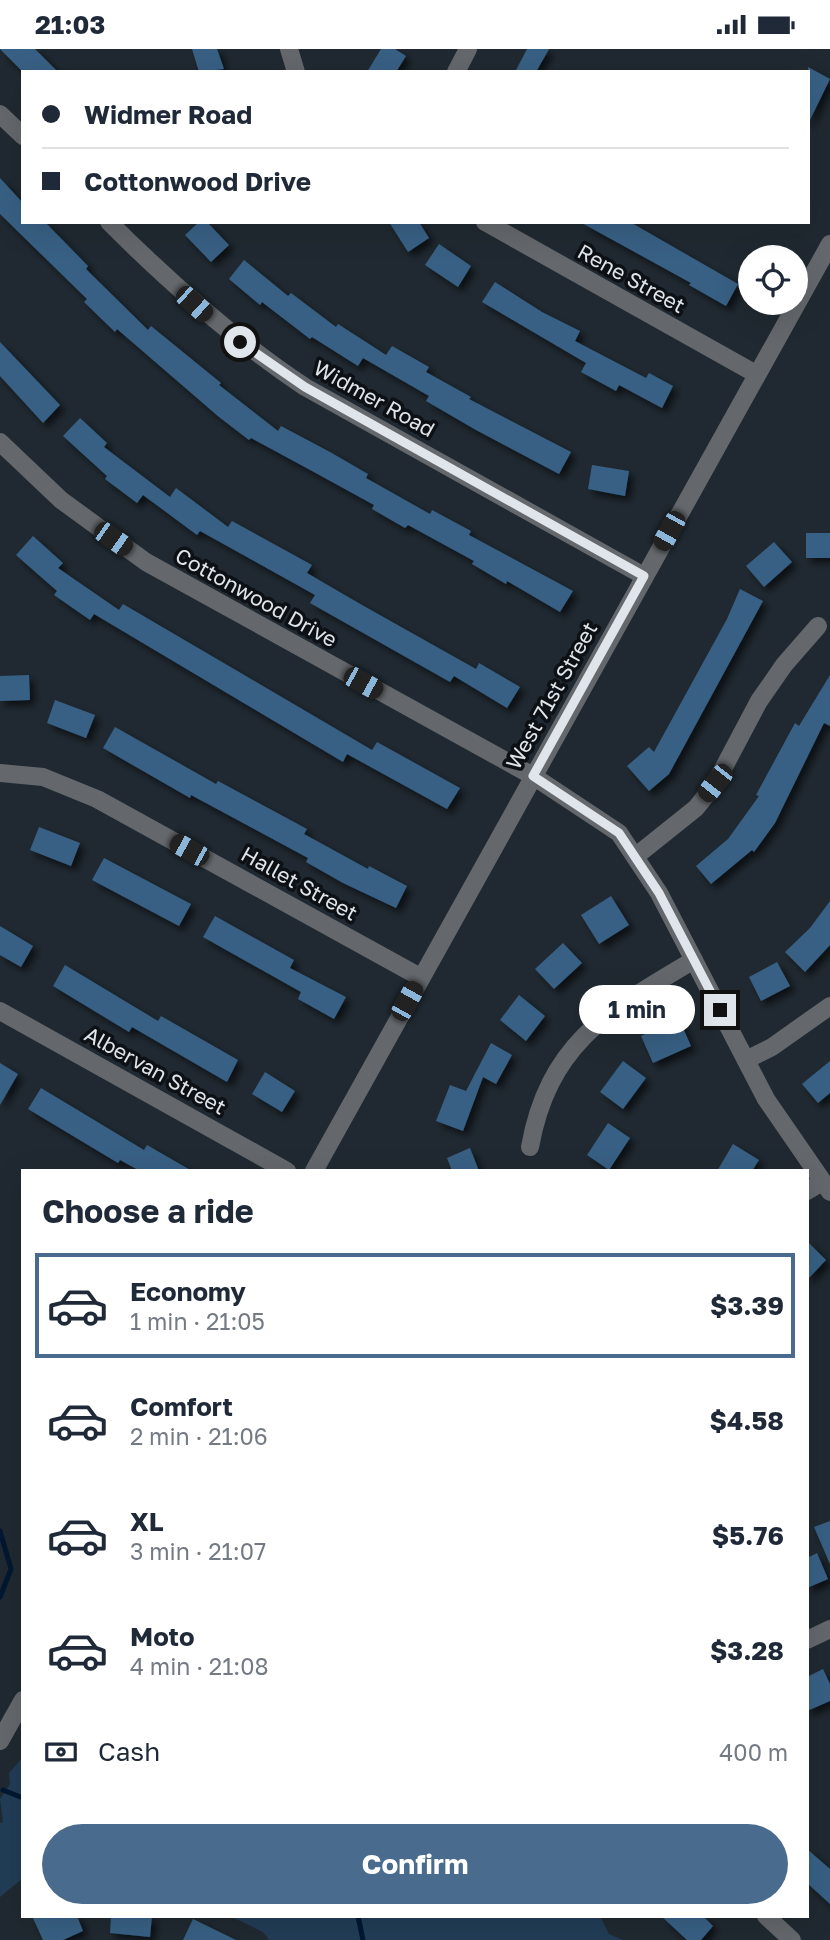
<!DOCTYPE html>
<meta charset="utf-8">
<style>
body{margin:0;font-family:"Golos Text",sans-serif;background:#f6f6f7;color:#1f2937;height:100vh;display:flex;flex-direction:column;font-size:26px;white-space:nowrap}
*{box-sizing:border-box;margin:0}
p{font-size:23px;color:#747a83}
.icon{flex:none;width:38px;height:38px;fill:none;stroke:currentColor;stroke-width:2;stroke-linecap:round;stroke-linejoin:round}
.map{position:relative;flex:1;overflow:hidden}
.details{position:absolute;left:21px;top:1120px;width:788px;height:749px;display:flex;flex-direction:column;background:#fff;border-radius:0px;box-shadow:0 7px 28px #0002}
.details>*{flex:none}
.banner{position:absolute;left:21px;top:21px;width:789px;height:154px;border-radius:0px;box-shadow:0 7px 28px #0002;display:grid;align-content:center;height:154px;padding:0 21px;background:#fff}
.tools{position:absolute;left:738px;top:196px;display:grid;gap:14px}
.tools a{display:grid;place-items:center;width:70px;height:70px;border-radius:50%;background:#fff;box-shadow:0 7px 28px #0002;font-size:35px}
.end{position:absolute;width:32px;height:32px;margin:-16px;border:9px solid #dfe5ea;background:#111;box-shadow:0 0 0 4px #111}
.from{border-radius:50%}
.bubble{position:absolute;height:49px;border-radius:24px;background:#fff;box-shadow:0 7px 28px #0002;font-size:23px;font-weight:700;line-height:49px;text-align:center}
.car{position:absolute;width:21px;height:42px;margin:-21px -10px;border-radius:9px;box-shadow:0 0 5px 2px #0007;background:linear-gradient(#222 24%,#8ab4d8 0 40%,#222 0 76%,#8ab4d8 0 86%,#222 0)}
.banner b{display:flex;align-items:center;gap:24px;height:66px;font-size:26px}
.banner b+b{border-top:2px solid #e0e1e3}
.banner i{width:18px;height:18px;background:#1f2937}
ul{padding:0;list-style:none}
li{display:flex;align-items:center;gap:21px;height:105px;margin:0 14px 10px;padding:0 7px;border:4px solid transparent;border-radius:0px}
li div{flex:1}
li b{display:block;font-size:26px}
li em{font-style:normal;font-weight:700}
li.on{border-color:#496c8e}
li>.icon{width:63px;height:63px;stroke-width:1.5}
h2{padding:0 21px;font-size:32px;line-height:84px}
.pay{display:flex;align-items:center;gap:18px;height:77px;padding:0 21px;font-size:26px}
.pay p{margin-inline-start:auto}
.cta{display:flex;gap:14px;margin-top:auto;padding:14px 21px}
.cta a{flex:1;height:80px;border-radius:42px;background:#496c8e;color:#fff;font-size:28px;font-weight:700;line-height:80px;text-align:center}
.status{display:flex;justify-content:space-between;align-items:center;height:49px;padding:0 35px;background:#fff;direction:ltr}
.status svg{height:19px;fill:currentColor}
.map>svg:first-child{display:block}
.green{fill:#213d56}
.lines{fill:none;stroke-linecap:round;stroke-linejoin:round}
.stream{stroke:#001830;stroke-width:5}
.building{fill:#376084;filter:url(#shadow)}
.minor{stroke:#64686c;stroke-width:18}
.tertiary{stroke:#64686c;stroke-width:18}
.route{stroke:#dfe5ea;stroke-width:9}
.labels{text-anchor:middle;stroke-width:7;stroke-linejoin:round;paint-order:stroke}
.street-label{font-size:21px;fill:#dfe5ea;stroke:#0d1115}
</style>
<div class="status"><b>21:03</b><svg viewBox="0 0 49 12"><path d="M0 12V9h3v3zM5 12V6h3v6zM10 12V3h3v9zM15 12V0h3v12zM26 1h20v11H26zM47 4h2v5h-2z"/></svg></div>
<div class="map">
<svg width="830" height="1891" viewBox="0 0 830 1891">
<defs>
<filter id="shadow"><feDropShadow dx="5" dy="5" stdDeviation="3.5" flood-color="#0009"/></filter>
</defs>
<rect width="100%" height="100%" fill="#202931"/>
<g class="green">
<path d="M23 1708V1829L0 1848V1774L3 1773 0 1750 10 1735 9 1724Z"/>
<path d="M230 1867H600L609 1885 623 1891H269L263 1883Z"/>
</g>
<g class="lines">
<g class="stream">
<path d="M0 1482 11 1520 0 1548"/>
<path d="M3 1741 23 1749"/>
<path d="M358 1867 363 1891"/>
</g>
</g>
<g class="building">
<path d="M0 0H35L58 23H23Z"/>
<path d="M192 0H217L224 20 199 23Z"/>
<path d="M381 0H395L406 7 396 23H367Z"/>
<path d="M527 0H549L536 23H515Z"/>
<path d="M808 18 830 30 808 75Z"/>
<path d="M0 129 23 154V173H45L88 217 86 220 148 281 151 277 221 334 219 336 278 382 281 377 330 403 368 425 366 429 430 465 432 461 471 482 469 486 573 542 560 563 507 532 506 535 472 515 474 512 408 476 405 479 372 460 374 456 312 422 251 389 249 391 219 368 117 280 115 283 84 253 87 250 0 165Z"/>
<path d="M199 173H207L229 196 211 213 185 186Z"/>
<path d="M389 173H419L429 189 408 203Z"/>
<path d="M580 173H630L738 235 726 257 689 236 691 234Z"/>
<path d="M439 195 471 217 458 238 425 216Z"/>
<path d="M244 211 288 247 291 244 336 278 338 275 386 306 392 297 429 318 426 323 471 348 469 350 571 403 559 425 476 381 426 352 429 347 363 309 358 317 312 288 310 290 262 253 260 256 229 230Z"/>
<path d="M495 233 542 263 580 282 575 292 646 329 649 324 673 337 662 359 619 336 616 342 581 323 586 314 482 253Z"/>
<path d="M0 293 60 356 43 374 0 327Z"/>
<path d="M80 369 107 394 104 398 170 448 176 439 228 478 232 472 312 516 307 524 362 556 476 620 479 614 520 638 507 659 454 627 450 633 310 554 315 546 200 482 197 486 143 446 137 454 105 430 107 427 63 387Z"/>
<path d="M592 416 629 422 625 447 588 440Z"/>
<rect x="806" y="484" width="24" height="25"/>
<path d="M33 487 63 514 58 519 119 561 123 555 372 701 377 693 460 739 447 760 347 705 343 713 94 565 90 571 54 546 57 542 16 506Z"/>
<path d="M774 493 792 513 764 538 746 517Z"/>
<path d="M740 540 763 552 669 725 649 742 627 717 649 698 654 703 727 570Z"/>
<path d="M29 626 30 651 0 652V627Z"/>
<path d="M830 626V677L824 674 775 774 754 803 752 801 711 835 696 817 728 790 759 747 756 746 795 674 799 677Z"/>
<path d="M55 651 95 666 86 689 47 674Z"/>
<path d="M115 678 216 735 218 732 307 780 304 785 368 820 369 817 407 837 396 859 343 834 306 813 308 809 191 746 190 749 103 699Z"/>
<path d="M39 778 80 794 71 817 30 801Z"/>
<path d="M104 809 191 855 179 877 92 831Z"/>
<path d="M611 847 629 876 599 895 581 866Z"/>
<path d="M830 852V896L805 923 785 903 810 879Z"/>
<path d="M215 867 294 911 290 919 346 948 334 970 298 950 301 943 203 888Z"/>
<path d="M0 877 33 897 21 918 0 906Z"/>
<path d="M563 894 582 914 554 940 535 920Z"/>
<path d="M777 913 790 937 761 952 749 928Z"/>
<path d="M65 916 158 972 161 967 238 1011 227 1033 132 978 129 983 53 937Z"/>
<path d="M519 946 545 967 526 992 500 971Z"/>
<path d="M679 970 691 997 653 1014 641 987Z"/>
<path d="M491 994 512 1006 496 1035 483 1028 463 1082 436 1072 450 1036 466 1042Z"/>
<path d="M623 1012 646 1029 623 1060 600 1043Z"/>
<path d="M830 1012V1044L818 1054 802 1035Z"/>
<path d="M0 1014 18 1025 0 1056Z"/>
<path d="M265 1023 295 1042 282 1063 252 1045Z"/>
<path d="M41 1039 144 1101 147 1096 192 1122H140L120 1111 118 1114 28 1060Z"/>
<path d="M608 1074 630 1089 609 1121 587 1106Z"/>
<path d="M733 1095 759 1111 752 1122H717Z"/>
<path d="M470 1099 479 1122H452L447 1109Z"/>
<path d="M807 1192 826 1211 807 1231Z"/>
<path d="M830 1472V1515L814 1478Z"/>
<path d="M817 1504 828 1530 807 1539V1509Z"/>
<path d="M823 1620 830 1635V1652L807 1662V1628Z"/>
<path d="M807 1800 830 1820V1855L807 1834Z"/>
<path d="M32 1867H77L83 1882 63 1891H43Z"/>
<path d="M111 1867H152L150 1888 110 1884Z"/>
<path d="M661 1867H703L713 1877 701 1891H687Z"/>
<path d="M193 1870 236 1891H183Z"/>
</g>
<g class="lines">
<g class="minor">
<path d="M289 0 296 23"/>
<path d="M456 23 468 0"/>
<path d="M0 65 23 87"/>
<path d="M109 173C171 235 233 290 305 338L644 527"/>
<path d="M485 173 756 325"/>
<path d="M0 393 61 451 146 513 533 727 619 784 659 844 766 1050 830 1143"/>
<path d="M0 724 43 728 97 750 420 928"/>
<path d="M636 807 696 759 715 735 759 652 784 616 818 577"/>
<path d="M0 962 287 1122"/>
<path d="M746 1011 772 998 830 957"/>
<path d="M530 1098C549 993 610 961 694 911"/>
<path d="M807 1142 822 1133"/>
<path d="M807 1591 830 1580"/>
<path d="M766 1867 792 1891"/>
</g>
<g class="tertiary">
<path d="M314 1122 830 195"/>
<path d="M0 1692 23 1651"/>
</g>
</g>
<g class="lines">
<path class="route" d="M240 293 305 338 644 527 533 727 619 784 659 844 720 961"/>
</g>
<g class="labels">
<g class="street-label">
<text transform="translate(631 230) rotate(29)" y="7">Rene Street</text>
<text transform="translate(374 350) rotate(29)" y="7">Widmer Road</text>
<text transform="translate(256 549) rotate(29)" y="7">Cottonwood Drive</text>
<text transform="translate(552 647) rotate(-61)" y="7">West 71st Street</text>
<text transform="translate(299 835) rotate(29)" y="7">Hallet Street</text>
<text transform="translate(155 1022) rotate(29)" y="7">Albervan Street</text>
</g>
</g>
</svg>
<div class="tools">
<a><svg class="icon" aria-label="locate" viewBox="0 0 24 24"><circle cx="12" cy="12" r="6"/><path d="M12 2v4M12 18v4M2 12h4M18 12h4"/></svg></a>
</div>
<i class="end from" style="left:240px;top:293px"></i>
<i class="end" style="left:720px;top:961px"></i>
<div class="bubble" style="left:579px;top:936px;width:116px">1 min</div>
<i class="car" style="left:194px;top:255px;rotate:132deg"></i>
<i class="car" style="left:669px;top:482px;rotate:209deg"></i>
<i class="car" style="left:113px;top:490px;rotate:125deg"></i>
<i class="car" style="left:363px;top:634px;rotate:119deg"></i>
<i class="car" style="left:715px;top:734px;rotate:218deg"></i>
<i class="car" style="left:189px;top:801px;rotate:299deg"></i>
<i class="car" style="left:407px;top:952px;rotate:29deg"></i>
<div class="banner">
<b><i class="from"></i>Widmer Road</b>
<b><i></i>Cottonwood Drive</b>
</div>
<section class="details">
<h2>Choose a ride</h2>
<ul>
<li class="on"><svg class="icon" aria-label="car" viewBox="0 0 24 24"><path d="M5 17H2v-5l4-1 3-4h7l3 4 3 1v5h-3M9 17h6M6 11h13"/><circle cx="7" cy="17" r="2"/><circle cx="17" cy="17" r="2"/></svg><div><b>Economy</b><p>1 min · 21:05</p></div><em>$3.39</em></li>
<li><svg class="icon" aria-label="car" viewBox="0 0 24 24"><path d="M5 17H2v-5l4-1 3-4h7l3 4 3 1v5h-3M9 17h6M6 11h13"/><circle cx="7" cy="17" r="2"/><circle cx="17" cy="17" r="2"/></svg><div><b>Comfort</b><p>2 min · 21:06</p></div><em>$4.58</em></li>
<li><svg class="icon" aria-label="car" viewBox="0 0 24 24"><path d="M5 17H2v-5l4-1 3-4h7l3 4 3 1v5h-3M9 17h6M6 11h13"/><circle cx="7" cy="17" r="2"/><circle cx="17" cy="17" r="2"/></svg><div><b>XL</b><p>3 min · 21:07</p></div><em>$5.76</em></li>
<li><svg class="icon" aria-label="car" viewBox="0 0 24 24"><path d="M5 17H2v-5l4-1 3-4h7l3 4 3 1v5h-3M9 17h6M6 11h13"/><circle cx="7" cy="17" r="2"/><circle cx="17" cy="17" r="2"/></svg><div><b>Moto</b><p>4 min · 21:08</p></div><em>$3.28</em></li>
</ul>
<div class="pay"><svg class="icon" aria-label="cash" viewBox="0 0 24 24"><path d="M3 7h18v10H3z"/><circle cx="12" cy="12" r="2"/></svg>Cash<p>400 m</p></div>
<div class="cta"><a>Confirm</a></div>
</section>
</div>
